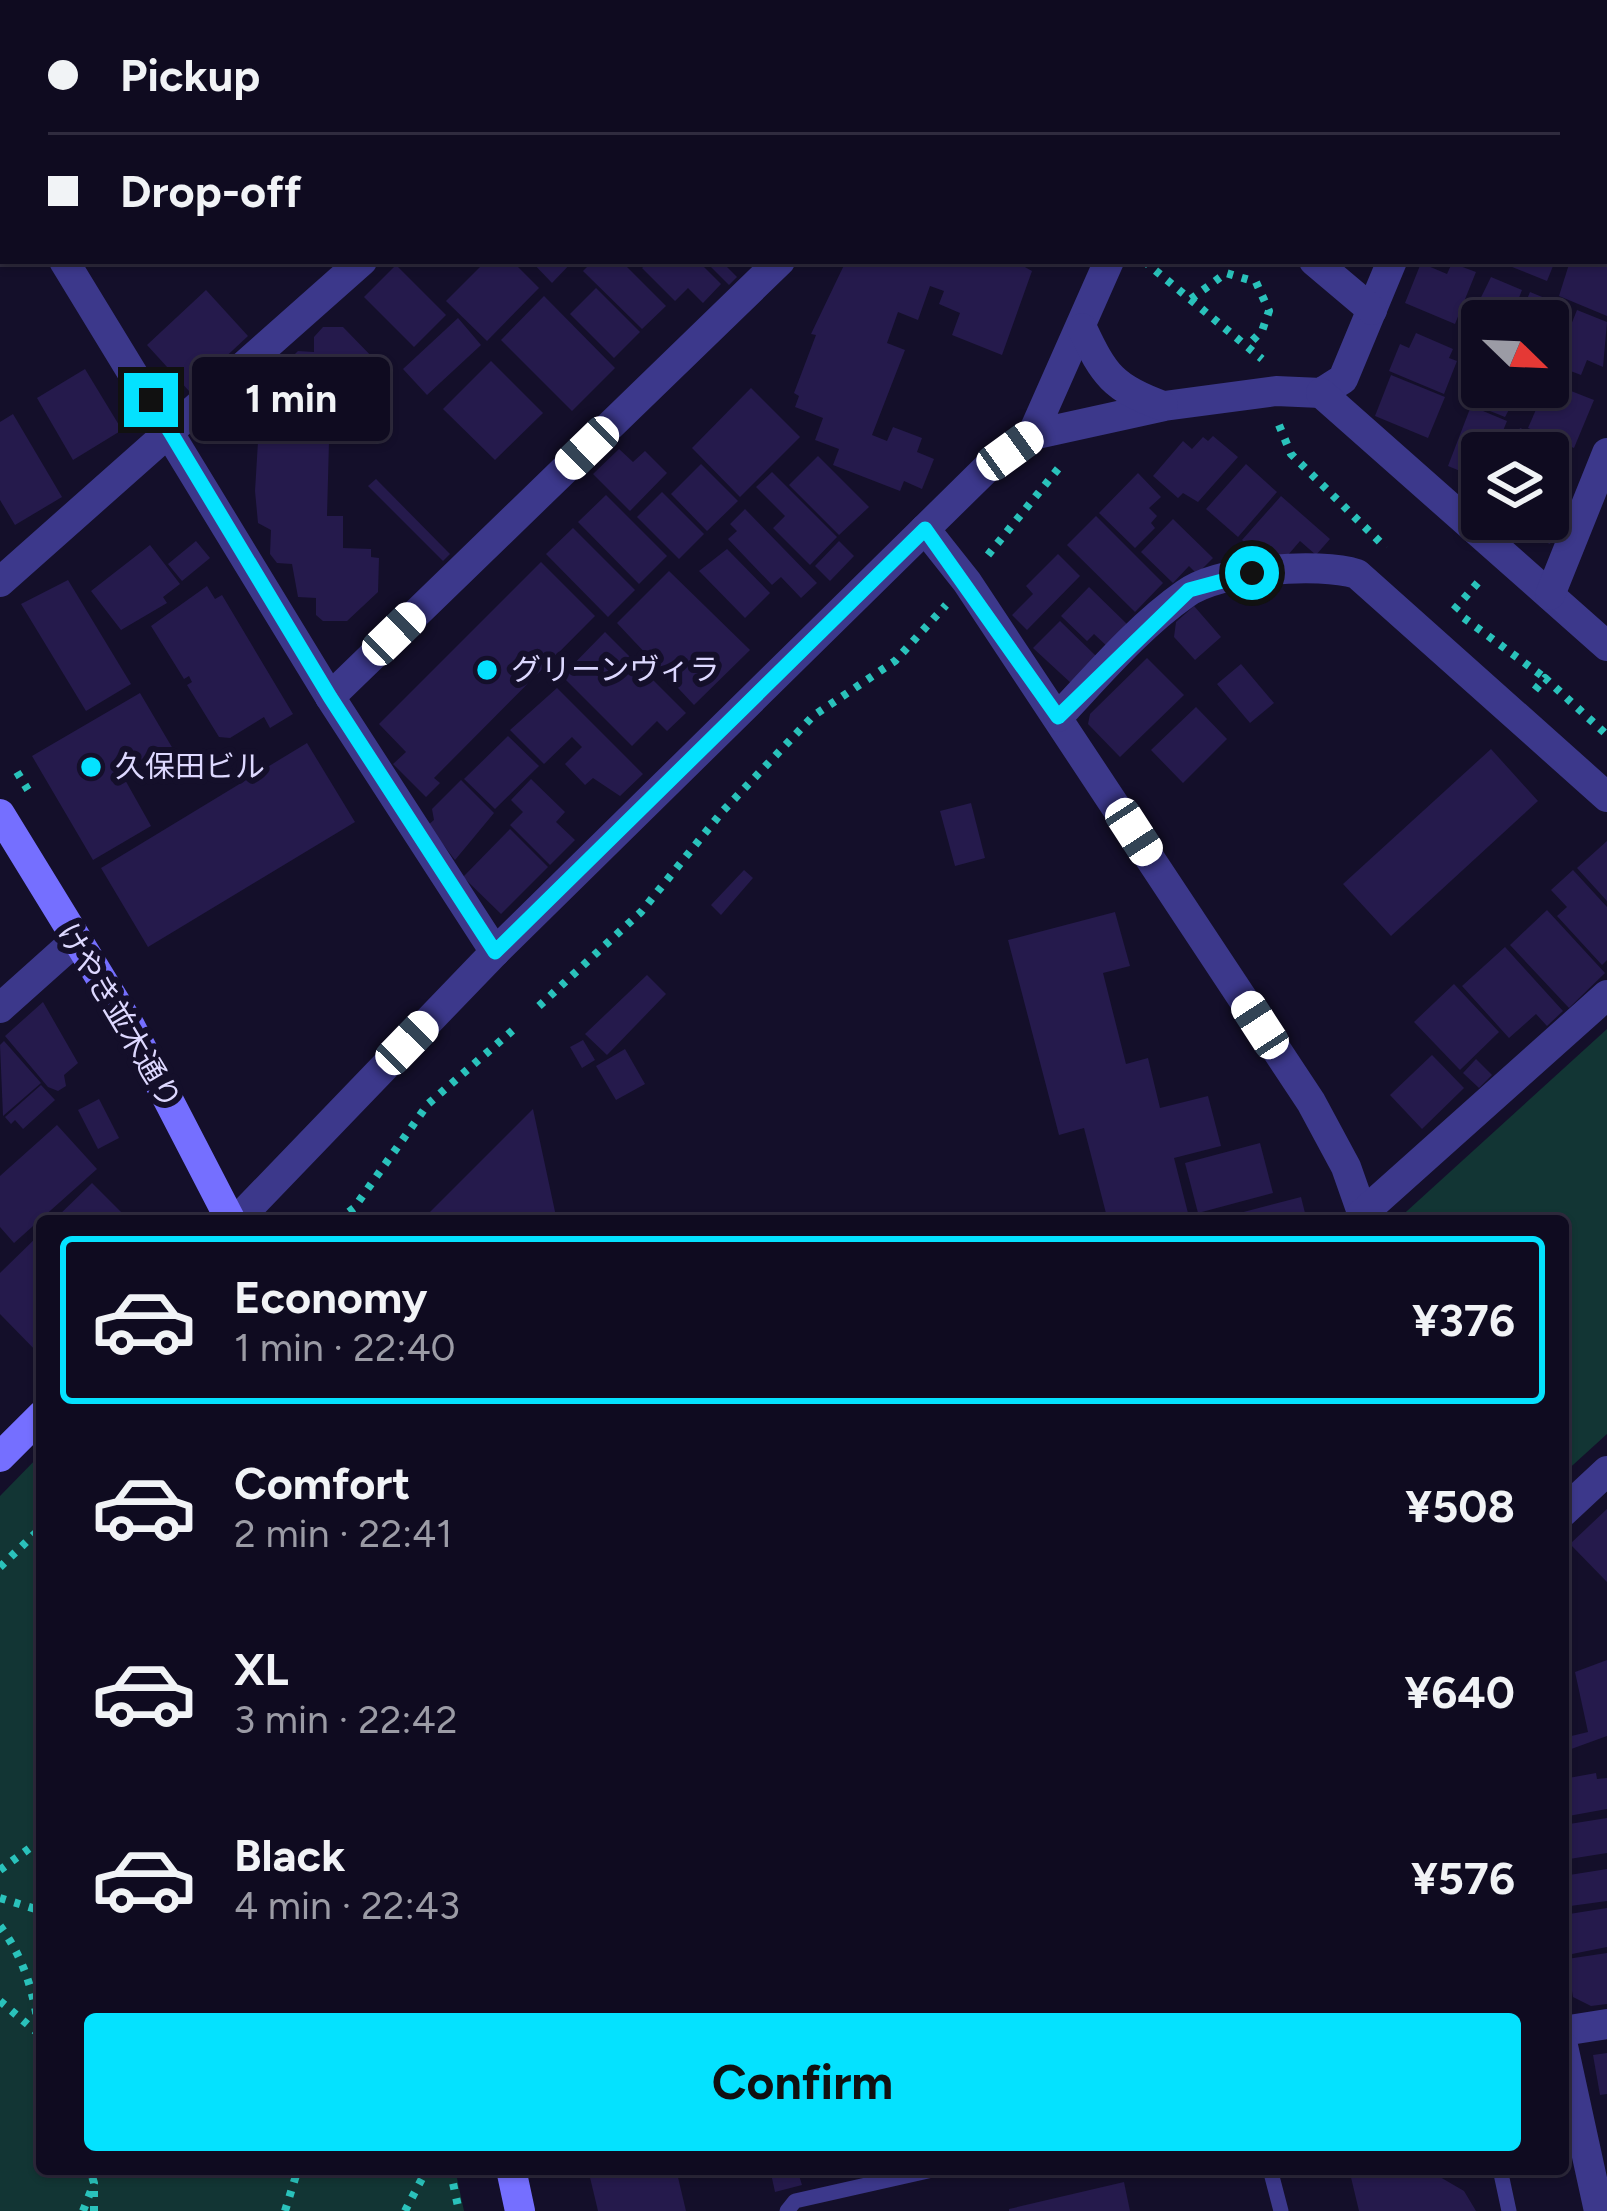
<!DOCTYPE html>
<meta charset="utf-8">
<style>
body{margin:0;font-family:Figtree,"Noto Sans JP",sans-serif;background:#1d192d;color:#f1f3f6;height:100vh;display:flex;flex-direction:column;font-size:45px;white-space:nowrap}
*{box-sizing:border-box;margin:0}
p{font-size:39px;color:#9b9ba5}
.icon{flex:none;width:66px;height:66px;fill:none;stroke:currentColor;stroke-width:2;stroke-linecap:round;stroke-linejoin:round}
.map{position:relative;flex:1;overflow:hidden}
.drawer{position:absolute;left:36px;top:1215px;width:1533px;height:960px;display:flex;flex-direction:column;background:#0f0b20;border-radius:12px;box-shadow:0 3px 9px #0004,0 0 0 3px #2f2b3e}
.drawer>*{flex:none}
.hud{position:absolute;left:0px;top:0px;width:1608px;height:264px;box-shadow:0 3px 9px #0004,0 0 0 3px #2f2b3e;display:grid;align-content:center;height:264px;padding:0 48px;background:#0f0b20}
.needle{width:78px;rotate:113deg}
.controls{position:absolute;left:1461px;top:300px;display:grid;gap:24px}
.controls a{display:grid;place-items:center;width:108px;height:108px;border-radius:12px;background:#0f0b20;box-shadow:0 3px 9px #0004,0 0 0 3px #2f2b3e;font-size:60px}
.end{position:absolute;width:54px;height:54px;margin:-27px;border:15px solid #04e2ff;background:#111;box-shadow:0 0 0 6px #111}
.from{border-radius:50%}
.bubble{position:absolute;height:84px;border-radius:12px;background:#0f0b20;box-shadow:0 3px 9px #0004,0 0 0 3px #2f2b3e;font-size:39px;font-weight:700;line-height:84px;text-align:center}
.car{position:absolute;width:36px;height:72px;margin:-36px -18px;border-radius:15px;box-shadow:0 0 9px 3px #0007;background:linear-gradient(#fff 24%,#345 0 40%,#fff 0 76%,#345 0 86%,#fff 0)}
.hud b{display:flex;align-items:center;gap:42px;height:114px;font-size:45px}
.hud b+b{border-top:3px solid #2f2b3e}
.hud i{width:30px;height:30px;background:#f1f3f6}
ul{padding:21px 0 0;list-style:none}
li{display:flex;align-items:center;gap:36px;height:168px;margin:0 24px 18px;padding:0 24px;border:6px solid transparent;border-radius:12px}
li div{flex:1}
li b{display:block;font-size:45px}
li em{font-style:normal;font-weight:700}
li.selected{border-color:#04e2ff}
li>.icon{width:108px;height:108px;stroke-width:1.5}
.button{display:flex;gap:24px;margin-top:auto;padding:24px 48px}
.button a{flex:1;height:138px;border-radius:12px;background:#04e2ff;color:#111;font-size:48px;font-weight:700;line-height:138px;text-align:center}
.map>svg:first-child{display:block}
.green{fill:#123534}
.building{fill:#251a4c}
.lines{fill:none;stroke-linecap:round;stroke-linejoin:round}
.path{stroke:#2ac2bb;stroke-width:8;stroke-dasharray:6 9;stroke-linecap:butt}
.lane{stroke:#3c388b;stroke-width:15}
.street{stroke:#3c388b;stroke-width:30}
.secondary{stroke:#756fff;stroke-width:30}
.route{stroke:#04e2ff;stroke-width:15}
.poi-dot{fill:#04e2ff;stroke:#140f2a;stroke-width:4.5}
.labels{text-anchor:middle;stroke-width:12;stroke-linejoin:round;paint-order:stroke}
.poi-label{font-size:30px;fill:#ddd8ff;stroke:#140f2a;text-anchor:start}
.street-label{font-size:30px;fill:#ddd8ff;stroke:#140f2a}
</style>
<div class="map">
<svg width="1607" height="2211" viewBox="0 0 1607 2211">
<rect width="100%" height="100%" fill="#140f2a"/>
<g class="green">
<path d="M1607 1029V1434L1563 1474V1221H1396Z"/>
<path d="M42 1453V2169H455L464 2211H0V1496Z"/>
</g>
<g class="building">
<path d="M486 261H512L539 288 487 341 446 301Z"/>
<path d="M531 261H573L552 283Z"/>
<path d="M593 261H621L666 306 642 329 583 271Z"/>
<path d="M649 261H698L721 284 703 303 688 288 675 301 642 268Z"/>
<path d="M705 261H721L737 277 729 285Z"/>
<path d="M846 261H1014L1032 271 1002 355 952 335 960 313 939 304 944 291 930 286 918 320 898 312 887 343 905 350 872 435 887 441 893 427 922 438 917 452 934 459 922 489 904 481 900 491 833 465 839 449 815 440 823 418 795 407 799 396 794 393 816 335 811 334Z"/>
<path d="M1497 261H1555L1547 281Z"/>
<path d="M1570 261 1607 266V316L1559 296Z"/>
<path d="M1421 263 1447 274 1452 263 1476 272 1455 324 1405 303Z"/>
<path d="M396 265 446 315 414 347 364 297Z"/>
<path d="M1491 277 1522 290 1510 321H1482V353L1475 350 1478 340 1464 332Z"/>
<path d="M596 288 640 332 614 358 570 314Z"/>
<path d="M206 290 248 336 189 391 147 345Z"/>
<path d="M1530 292 1567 307 1548 355V321H1518Z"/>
<path d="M544 296 615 368 572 411 501 340Z"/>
<path d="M1577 310 1607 322 1603 367 1587 360 1581 375 1555 365Z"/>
<path d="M458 318 481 345 427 395 403 369Z"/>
<path d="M323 327H343L376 361 375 395H365L364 404H330L327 516H343V548L371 549V557L379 558 378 592 347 621H323L316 615V598L298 597 292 564 277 563 270 554 271 530 258 523 255 491 261 392 268 383 289 384 290 359 298 351 314 352V337Z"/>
<path d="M1416 333 1453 349 1449 358 1457 361 1444 394 1389 371 1400 344 1409 348Z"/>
<path d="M1475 358 1482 361V387H1521L1505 417 1460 399Z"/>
<path d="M491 361 543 413 495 460 443 409Z"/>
<path d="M85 369 122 430 73 460 37 398Z"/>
<path d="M1391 375 1445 397 1428 438 1375 416Z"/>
<path d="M1548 382 1594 400 1574 448 1528 428Z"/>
<path d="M751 388 800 437 740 497 692 448Z"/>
<path d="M1471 406 1507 421 1494 453H1482V480L1448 466Z"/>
<path d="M13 414 62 497 15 525 0 500V422Z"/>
<path d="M1520 428 1551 441 1546 453H1510Z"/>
<path d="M1213 436 1238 457 1198 502 1183 493 1178 498 1153 476 1183 441 1192 449 1203 437 1208 441Z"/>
<path d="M619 449 633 462 645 451 667 473 630 511 593 474Z"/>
<path d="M1548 455 1563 461 1549 496 1567 503 1550 544 1498 523 1548 519Z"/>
<path d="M818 456 869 507 839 535 789 485Z"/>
<path d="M701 464 738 501 707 531 671 494Z"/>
<path d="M1246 464 1277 492 1238 537 1206 509Z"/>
<path d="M772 472 837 537 810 565 773 528 785 516 756 487Z"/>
<path d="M1138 473 1161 497 1149 508 1157 516 1151 523 1155 528 1135 548 1099 513Z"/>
<path d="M376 479 450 554 443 561 368 486Z"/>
<path d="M662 492 704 534 679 559 637 517Z"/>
<path d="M606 495 667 556 639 584 578 522Z"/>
<path d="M1281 496 1330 539 1316 555 1300 541 1282 562 1270 564 1242 540Z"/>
<path d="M745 509 817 583 801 598 781 577 772 585 728 539 737 531 730 524Z"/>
<path d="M1096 516 1163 583 1135 612 1067 545Z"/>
<path d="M1173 519 1213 558 1197 574 1189 566 1173 583 1141 552Z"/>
<path d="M573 528 635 590 608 617 546 554Z"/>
<path d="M196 541 210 558 182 581 168 564Z"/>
<path d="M839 541 854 556 830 581 815 566Z"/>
<path d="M150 545 180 584 163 597 167 603 121 630 91 591Z"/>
<path d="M727 549 770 593 745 618 699 571Z"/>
<path d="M1058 554 1080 576 1027 630 1012 615 1033 594 1026 586Z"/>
<path d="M541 562 595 616 434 778 440 783 426 797 393 764 406 752 379 724Z"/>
<path d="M669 571 750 650 694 705 617 623Z"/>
<path d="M68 580 131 684 86 711 21 604Z"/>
<path d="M207 586 215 599 222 595 293 714 270 728 264 717 230 738 219 737 187 685 192 682 189 676 184 679 151 626Z"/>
<path d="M1089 587 1130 627 1109 648 1094 634 1087 641 1061 616Z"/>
<path d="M1194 606 1221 637 1195 660 1174 637 1176 622Z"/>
<path d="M1060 621 1098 658 1072 684 1033 648Z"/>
<path d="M605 632 686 713 667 731 657 721 632 746 562 676Z"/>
<path d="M1147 658 1184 695 1120 757 1088 724 1090 714Z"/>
<path d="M1241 664 1274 703 1250 723 1217 684Z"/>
<path d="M557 688 643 774 620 796 593 778 585 785 565 764 582 747 572 737 544 764 510 730Z"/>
<path d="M140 693 173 749 124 778 151 826 93 860 32 756Z"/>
<path d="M1196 707 1227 739 1183 783 1151 750Z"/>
<path d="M508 736 539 766 495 809 464 779Z"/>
<path d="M307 743 355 822 148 947 101 868Z"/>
<path d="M1491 749 1538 801 1391 936 1343 884Z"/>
<path d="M531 779 565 812 556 822 575 840 550 865 510 825 523 812 511 800Z"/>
<path d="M461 780 494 813 455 860 428 825 434 820 432 809Z"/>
<path d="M971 803 985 858 955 866 940 811Z"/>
<path d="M510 829 548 867 501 914 463 877Z"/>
<path d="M1607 841V901L1577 868Z"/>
<path d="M744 870 753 878 721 915 711 905Z"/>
<path d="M1573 870 1607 907V960L1602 965 1557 916 1567 907 1551 890Z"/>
<path d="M1547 910 1605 973 1569 1008 1510 945Z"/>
<path d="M1115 912 1130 966 1103 973 1126 1064 1148 1058 1160 1108 1208 1096 1221 1146 1174 1158 1190 1221H1108L1084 1128 1059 1135 1008 940Z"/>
<path d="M1505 947 1563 1011 1547 1026 1536 1014 1509 1038 1462 986Z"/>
<path d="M647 975 666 994 607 1055 585 1034Z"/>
<path d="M1454 984 1499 1032 1460 1070 1414 1022Z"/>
<path d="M43 1002 78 1063 64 1075 66 1086 58 1091 48 1087 5 1036Z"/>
<path d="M583 1040 595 1060 582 1068 570 1047Z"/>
<path d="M4 1041 41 1083 3 1116 0 1045Z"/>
<path d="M625 1049 645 1084 616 1100 596 1066Z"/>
<path d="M1432 1055 1464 1088 1422 1129 1390 1095Z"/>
<path d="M1476 1059 1492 1075 1479 1088 1463 1073Z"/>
<path d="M41 1085 55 1100 23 1129 15 1120 11 1124 5 1117Z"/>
<path d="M99 1099 119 1138 98 1149 78 1110Z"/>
<path d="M533 1109 557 1221H421Z"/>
<path d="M57 1125 97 1169 14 1243 0 1227V1176Z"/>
<path d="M1260 1143 1273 1193 1198 1213 1185 1163Z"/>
<path d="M92 1183 130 1221H53Z"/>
<path d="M1301 1197 1307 1221H1217V1219Z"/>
<path d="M42 1232V1357L0 1314V1273Z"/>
<path d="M1607 1509V1582L1570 1544Z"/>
<path d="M1607 1660V1736L1563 1752V1738L1588 1732 1575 1672Z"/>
<path d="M1596 1773 1597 1779 1607 1778V1809L1563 1817V1779Z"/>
<path d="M1607 1818V1853L1563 1860V1825Z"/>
<path d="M1607 1869V1901L1563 1907V1876Z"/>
<path d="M1607 1908V1947L1567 1955 1563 1915Z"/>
<path d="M1607 1953V2004L1591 2006 1573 1997 1567 1959Z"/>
<path d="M1607 2053V2094L1600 2095 1593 2055Z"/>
<path d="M588 2169H676L686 2211H598Z"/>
<path d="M770 2169H797L802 2185 775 2192Z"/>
<path d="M1349 2169H1438L1440 2177 1464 2191 1476 2211H1359Z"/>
<path d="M1124 2182 1130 2211H1009V2209Z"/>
</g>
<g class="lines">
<g class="path">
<path d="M782 0 784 3"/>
<path d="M1144 261 1262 359"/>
<path d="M1191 299 1226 273 1256 282 1269 311 1262 331 1247 346"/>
<path d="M1279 425 1291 454 1386 548"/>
<path d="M988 555 1062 464"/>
<path d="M1454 610 1481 579"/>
<path d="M1464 618 1545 678"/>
<path d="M1535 690 1545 678 1607 735"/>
<path d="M17 772 28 790"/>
<path d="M539 1006 641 912 722 812 813 716 895 661 946 605"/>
<path d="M337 1221 354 1208 428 1104 513 1030"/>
<path d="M0 1567 42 1527"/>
<path d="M0 1870 42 1839"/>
<path d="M0 1898 42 1911"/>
<path d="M0 1926C24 1958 35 1995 39 2034"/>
<path d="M0 2001 40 2035"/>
<path d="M450 2169 459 2211"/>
<path d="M94 2191V2211"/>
<path d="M83 2211 94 2183 90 2169"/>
<path d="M285 2211 298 2169"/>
<path d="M405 2211 427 2169"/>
</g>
<g class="lane">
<path d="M1270 2169 1281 2211"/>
<path d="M1500 2169 1509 2211"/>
<path d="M787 2211 795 2201 937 2169"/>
</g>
<g class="street">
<path d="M865 0 868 3"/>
<path d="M250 3 253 0"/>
<path d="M643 3 646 0"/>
<path d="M1207 3 1208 0"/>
<path d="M1496 3 1497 0"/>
<path d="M0 157 3 161"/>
<path d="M64 261 330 697 495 952"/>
<path d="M1109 261 1032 435 1164 406 1276 391 1321 393 1343 379 1392 261"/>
<path d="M1314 261 1372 310"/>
<path d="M1082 328C1104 375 1113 388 1163 406"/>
<path d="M1321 393 1607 646"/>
<path d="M925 529 967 582 1311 1102 1346 1167 1365 1221"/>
<path d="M0 582 362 261"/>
<path d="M1550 595 1607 453"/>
<path d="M330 697 780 261"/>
<path d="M1058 717C1097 676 1138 627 1185 594 1219 569 1319 562 1357 574L1607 797"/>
<path d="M0 1008 75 941"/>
<path d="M1362 1214 1607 995"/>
<path d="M236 1221 495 952 989 466 1032 435"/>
<path d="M1563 1512 1607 1471"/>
<path d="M1563 2031 1607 2024"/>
<path d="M1563 2046 1599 2211"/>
</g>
<g class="secondary">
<path d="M0 814 130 1026 231 1221"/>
<path d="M0 1457 42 1415"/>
<path d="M511 2169 520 2211"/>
</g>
</g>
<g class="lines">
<path class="route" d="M151 400 330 697 495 952 925 529 1058 717 1189 590 1252 573"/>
</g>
<g class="poi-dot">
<circle cx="487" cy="670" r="12"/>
<circle cx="91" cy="767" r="12"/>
</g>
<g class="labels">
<g class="poi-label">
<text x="511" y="680">グリーンヴィラ</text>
<text x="115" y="777">久保田ビル</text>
</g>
<g class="street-label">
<text transform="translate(119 1016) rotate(59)" y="10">けやき並木通り</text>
</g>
</g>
</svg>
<div class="controls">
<a><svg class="needle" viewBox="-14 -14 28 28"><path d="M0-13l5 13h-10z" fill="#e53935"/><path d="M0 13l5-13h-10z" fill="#9b9ba5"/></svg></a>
<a><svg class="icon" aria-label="layers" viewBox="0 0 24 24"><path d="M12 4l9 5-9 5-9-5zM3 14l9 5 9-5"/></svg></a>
</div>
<i class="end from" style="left:1252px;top:573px"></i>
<i class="end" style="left:151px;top:400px"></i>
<div class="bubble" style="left:192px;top:357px;width:198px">1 min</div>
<i class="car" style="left:587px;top:448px;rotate:226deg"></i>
<i class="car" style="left:1010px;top:451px;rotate:54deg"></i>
<i class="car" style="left:394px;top:634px;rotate:46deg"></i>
<i class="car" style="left:1134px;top:832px;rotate:147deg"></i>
<i class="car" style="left:1260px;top:1025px;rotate:327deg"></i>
<i class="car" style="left:407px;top:1043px;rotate:44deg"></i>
<div class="hud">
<b><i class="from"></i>Pickup</b>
<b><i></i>Drop-off</b>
</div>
<section class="drawer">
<ul>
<li class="selected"><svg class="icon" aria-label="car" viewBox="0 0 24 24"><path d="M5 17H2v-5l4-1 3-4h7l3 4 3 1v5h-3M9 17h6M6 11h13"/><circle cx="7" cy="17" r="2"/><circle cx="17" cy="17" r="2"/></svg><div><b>Economy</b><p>1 min · 22:40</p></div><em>¥376</em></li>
<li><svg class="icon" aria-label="car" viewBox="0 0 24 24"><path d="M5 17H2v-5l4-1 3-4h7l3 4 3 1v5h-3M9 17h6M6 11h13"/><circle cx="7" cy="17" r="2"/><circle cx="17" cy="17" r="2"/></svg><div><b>Comfort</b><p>2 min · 22:41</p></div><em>¥508</em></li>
<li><svg class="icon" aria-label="car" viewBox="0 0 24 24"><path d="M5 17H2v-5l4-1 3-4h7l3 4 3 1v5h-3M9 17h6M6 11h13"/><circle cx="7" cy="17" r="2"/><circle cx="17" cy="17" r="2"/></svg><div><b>XL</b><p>3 min · 22:42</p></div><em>¥640</em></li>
<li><svg class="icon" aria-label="car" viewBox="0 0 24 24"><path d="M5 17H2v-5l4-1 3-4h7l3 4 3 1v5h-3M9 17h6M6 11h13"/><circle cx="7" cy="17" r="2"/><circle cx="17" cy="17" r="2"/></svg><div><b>Black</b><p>4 min · 22:43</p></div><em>¥576</em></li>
</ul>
<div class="button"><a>Confirm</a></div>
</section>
</div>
